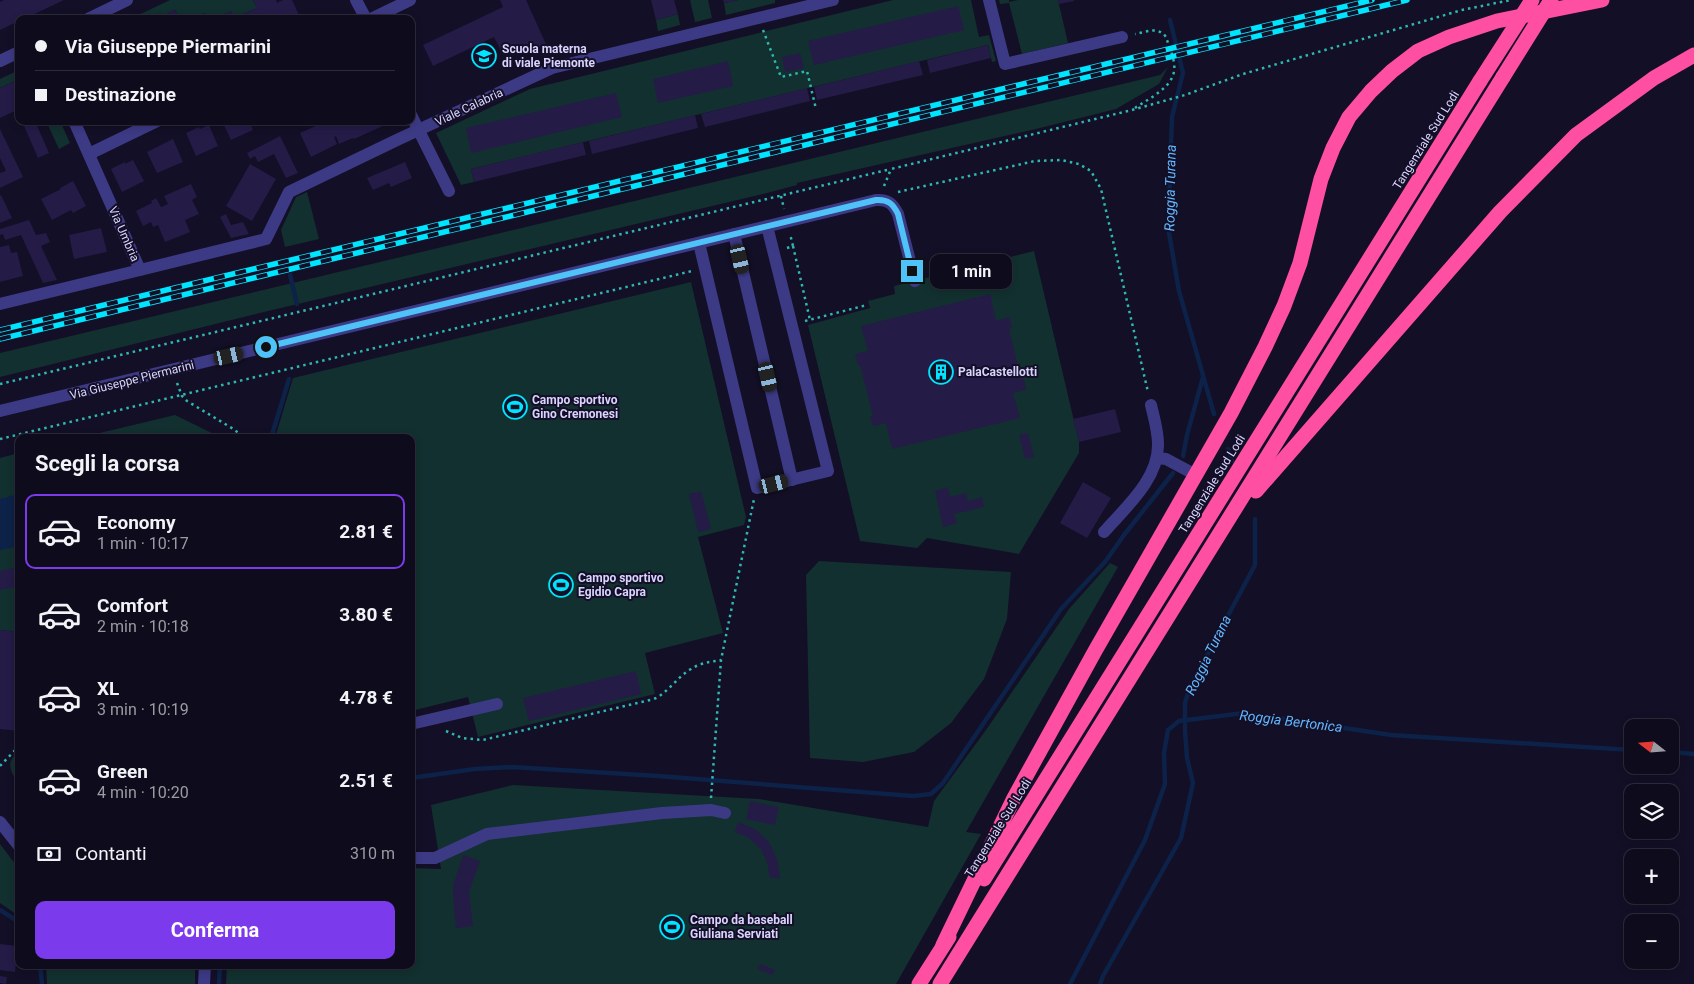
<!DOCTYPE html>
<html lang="it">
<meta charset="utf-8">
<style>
body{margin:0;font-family:Roboto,sans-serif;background:#1c1929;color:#f1f3f6;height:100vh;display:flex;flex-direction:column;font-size:19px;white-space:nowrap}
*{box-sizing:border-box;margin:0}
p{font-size:16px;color:#9b9ba3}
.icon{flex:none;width:28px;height:28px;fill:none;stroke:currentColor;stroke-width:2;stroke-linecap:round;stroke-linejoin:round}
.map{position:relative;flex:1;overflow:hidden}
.drawer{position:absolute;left:15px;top:434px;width:400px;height:535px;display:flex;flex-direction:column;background:#0e0b1c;border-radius:10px;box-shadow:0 2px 8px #0003,0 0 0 1px #2e2b3b}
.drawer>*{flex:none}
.hud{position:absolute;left:15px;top:15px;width:400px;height:110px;border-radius:10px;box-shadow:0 2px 8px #0003,0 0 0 1px #2e2b3b;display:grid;align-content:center;height:110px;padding:0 20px;background:#0e0b1c}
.needle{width:32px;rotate:287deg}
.fabs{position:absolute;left:1624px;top:719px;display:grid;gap:10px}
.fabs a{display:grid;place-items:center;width:55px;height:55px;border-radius:10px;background:#0e0b1c;box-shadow:0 2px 8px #0003,0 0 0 1px #2e2b3b;font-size:25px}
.end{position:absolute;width:22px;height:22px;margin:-11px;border:6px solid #4fc3f7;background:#111;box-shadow:0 0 0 2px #111}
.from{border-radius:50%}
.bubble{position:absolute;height:35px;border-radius:10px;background:#0e0b1c;box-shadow:0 2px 8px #0003,0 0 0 1px #2e2b3b;font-size:16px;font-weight:700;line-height:35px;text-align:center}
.car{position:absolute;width:15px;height:30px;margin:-15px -8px;border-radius:6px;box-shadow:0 0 4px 1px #0007;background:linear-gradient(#222 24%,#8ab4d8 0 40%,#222 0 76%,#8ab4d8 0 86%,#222 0)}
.hud b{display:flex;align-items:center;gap:18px;height:48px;font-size:19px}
.hud b+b{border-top:1px solid #2e2b3b}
.hud i{width:12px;height:12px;background:#f1f3f6}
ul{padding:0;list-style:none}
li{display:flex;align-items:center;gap:15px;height:75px;margin:0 10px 8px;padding:0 10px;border:2px solid transparent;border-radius:10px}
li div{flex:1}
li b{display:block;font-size:19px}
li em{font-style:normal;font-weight:700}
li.selected{border-color:#7c3aed}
li>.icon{width:45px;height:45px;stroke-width:1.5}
h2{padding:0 20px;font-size:22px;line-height:60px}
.pay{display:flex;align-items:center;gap:12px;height:55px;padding:0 20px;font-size:19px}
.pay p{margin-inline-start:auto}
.action{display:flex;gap:10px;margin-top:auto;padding:10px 20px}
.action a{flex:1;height:58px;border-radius:10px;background:#7c3aed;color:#fff;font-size:20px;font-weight:700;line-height:58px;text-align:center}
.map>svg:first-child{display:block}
.green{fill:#12302f}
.water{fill:#0c2248}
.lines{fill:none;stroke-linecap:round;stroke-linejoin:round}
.stream{stroke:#0c2248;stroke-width:4.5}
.building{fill:#241b47}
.path{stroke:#2fb8b0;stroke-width:2.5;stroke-dasharray:2.5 4;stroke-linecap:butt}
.minor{stroke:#3d3a85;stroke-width:12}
.highway{stroke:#ff4fa3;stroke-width:15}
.rail-casing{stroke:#00e5ff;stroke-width:5.5}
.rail{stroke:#130f26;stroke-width:4;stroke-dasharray:11;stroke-linecap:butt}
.highway-bridge{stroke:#ff4fa3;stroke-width:15}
.route{stroke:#4fc3f7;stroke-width:6}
.labels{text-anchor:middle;stroke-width:4;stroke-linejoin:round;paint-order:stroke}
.poi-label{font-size:12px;font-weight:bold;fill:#d9d4ff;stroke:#130f26;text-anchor:start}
.street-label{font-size:12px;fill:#d9d4ff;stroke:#130f26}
.water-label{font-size:14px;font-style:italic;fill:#62b6ff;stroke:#130f26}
</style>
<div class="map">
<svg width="1694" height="984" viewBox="0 0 1694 984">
<rect width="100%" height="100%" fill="#130f26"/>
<g class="green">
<path d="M170 0H253L257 8 234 18 231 11 213 19H207L204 13 193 19H180L175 10 157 19H130Z"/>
<path d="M690 0H708L712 18 695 22Z"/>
<path d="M738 0H775V3L726 15 724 3Z"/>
<path d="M893 0H971L979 37 989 35 996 61 992 62 988 45 471 169 474 182 461 185 436 133 530 89Z"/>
<path d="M999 0H1009V2L1018 0H1058L1068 43 1022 54 1009 3 1000 4Z"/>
<path d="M678 14 680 25 658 31 656 20Z"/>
<path d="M1168 67 1159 84 1116 109 1036 129 797 183V185L767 193 264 312 0 377V353L1160 75Z"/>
<path d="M19 70V79L0 88V79Z"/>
<path d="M46 121H60L70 143 59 149Z"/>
<path d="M307 192 319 239 285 247 281 230 296 197Z"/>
<path d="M1034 251 1079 442V453L1019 554 927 538 917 548 860 541 808 325 870 308 868 301 895 294 894 286Z"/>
<path d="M691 282 746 517 744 525 698 537 723 633 645 653 655 694 478 737 468 697 411 711V438H275L293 378Z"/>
<path d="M175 415 220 437H83Z"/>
<path d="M19 453V632L0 630V458Z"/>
<path d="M819 561 1011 572 1007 619 984 679 951 723 914 752 863 762 810 758 806 575Z"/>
<path d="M1110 563 1118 567 966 832 981 834 896 984H226L227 965H411V868L441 869 431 805 513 785 759 799 928 827 934 801 986 730 1069 609Z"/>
<path d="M19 753V783C11 774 4 760 19 753Z"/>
<path d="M0 844 19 869V916L0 903Z"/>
<path d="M46 965H195V984H47Z"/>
</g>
<path class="water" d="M19 494V546L0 550V499Z"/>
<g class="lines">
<g class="stream">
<path d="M1170 20 1183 73 1172 117 1168 227 1179 291 1214 414"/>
<path d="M290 275 297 304"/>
<path d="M271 438 289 379"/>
<path d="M1228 449 1232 461"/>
<path d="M1183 456 1187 435 1203 377"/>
<path d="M1670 752 1694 754"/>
<path d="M411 778 475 769 512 767 658 776 913 796 931 794 943 783 1061 609 1105 562 1124 535 1173 473"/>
<path d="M0 910 19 922"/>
<path d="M40 965 42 984"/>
<path d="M219 984 220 965"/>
<path d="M1070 984 1145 840 1165 784 1164 753 1168 730 1179 721 1244 713 1391 735 1632 750"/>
<path d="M1100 984 1103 976 1181 838 1193 783 1187 758 1185 731V703L1190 687 1255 565V519"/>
</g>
</g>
<g class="building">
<path d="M4 0H64L24 19H19V21L0 30V2Z"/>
<path d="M253 0H276L277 3 283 0H292L299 15 292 19H213L231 11 234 18 257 8Z"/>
<path d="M500 0H526L546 44 530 51 527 44 503 55 494 37 433 66 423 45 503 7Z"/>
<path d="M651 0H674L678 14 656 20Z"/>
<path d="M723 0H735V1L724 3Z"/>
<path d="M1058 0H1074V1L1059 4Z"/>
<path d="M958 6 964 30 814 65 808 41Z"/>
<path d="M175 10 180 19H155Z"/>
<path d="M205 13 207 19H193Z"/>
<path d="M988 45 991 58 930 73 927 60Z"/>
<path d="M800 53 804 68 785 72 782 57Z"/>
<path d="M728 61 733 86 658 103 653 79Z"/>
<path d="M919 61 923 75 817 100 814 87Z"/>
<path d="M19 79V113L17 110 0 118V88Z"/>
<path d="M807 88 810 101 705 127 701 114Z"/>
<path d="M616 93 622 117 471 153 466 128Z"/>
<path d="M695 115 698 128 592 154 589 141Z"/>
<path d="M22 121H35L49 153 38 158Z"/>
<path d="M222 121H249L253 130 231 140Z"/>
<path d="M327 121H384L385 125 354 139 353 138 339 144 336 136 334 137 337 144 311 157 300 133Z"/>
<path d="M209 125 218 146 196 156 186 133 199 127 200 129Z"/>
<path d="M0 129 23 177 0 188V173L6 171 0 158Z"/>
<path d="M280 136 298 173 286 178 274 154 258 162 255 156 250 159 247 153Z"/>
<path d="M173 139 183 162 157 173 147 152Z"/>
<path d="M583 142 586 155 474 182 471 169Z"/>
<path d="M133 160 144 181 122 192 111 169 125 162V164Z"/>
<path d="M405 162 412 178 391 187 389 183 373 190 367 178Z"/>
<path d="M250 164 276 179 252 221 226 206Z"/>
<path d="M73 181 86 206 73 213 71 210 52 220 41 199 61 189 60 188Z"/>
<path d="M191 184 197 197 192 200 199 214 185 220 190 232 165 242 158 225 153 227 151 222 143 226 136 211 152 203 151 201 156 198 161 207 168 204 164 196Z"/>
<path d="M1 195 12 218 0 223V196Z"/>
<path d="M226 214 231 225 243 222 249 234 231 238 220 217Z"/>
<path d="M29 220 36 235 46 233 50 242 41 246 57 280 43 283 21 235 5 240 3 234 0 235V229Z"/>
<path d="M101 228 107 252 74 259 69 235Z"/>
<path d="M9 245 11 253 17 252 23 276 0 282V247Z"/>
<path d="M990 294 996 321 1009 317 1012 328 1009 329 1021 379H1024L1026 390 1013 393 1020 418 892 449 886 423 873 426 870 416H873L860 365 858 366 855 354 868 351 861 326Z"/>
<path d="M1115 409 1121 432 1079 442 1073 419Z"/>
<path d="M1028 433 1034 457 1025 459 1019 435Z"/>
<path d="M1083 482 1111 498 1087 538 1060 523Z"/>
<path d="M948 487 950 497 966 493 968 501 982 497 984 507 954 514 957 523 943 527 935 491Z"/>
<path d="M701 491 711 529 698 532 689 494Z"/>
<path d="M19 567V586L0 590V571Z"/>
<path d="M0 630 19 632V731L0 729Z"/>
<path d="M636 671 641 694 529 721 523 698Z"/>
<path d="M750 801 779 807 775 825 746 819Z"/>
<path d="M738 822 755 829 769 842 777 859 780 878H770L767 862 761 849 749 838 735 832Z"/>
<path d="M463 855 480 861 469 892 473 926 456 928 453 896V885Z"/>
<path d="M0 944 18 946 15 972 0 970Z"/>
<path d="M760 964 775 970 773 975 758 969Z"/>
<path d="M0 976 7 977 6 984 0 983Z"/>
</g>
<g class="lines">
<g class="path">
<path d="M763 30 781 77 807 71 816 109"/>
<path d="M1135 108C1148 99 1172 88 1174 71 1176 61 1169 47 1166 37 1158 26 1147 32 1135 34"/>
<path d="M884 186 891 169 1132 110 1185 95 1243 74 1462 10 1511 0"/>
<path d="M898 192 1035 161 1061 160 1079 164 1091 171 1101 189 1148 392"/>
<path d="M781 196 784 209"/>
<path d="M793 246 810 320"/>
<path d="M787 248 793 246 790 234"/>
<path d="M805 321 867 305"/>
<path d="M177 383 182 396 187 401 235 430 243 438"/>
<path d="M0 384 891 169"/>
<path d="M0 439 692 271"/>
<path d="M446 731 462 738 483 740 654 699C669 692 677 677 691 669 700 663 710 662 721 660"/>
<path d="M0 766 19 746"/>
<path d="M711 798 721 660 754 499"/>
</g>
<g class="minor">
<path d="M356 0 366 19"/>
<path d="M989 0 1005 64 1122 37"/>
<path d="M88 19 127 0"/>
<path d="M371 19 410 0"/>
<path d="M0 61 19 52"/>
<path d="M411 115 449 191"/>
<path d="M89 154 157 121"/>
<path d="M734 234 792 480"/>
<path d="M699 243 757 488 828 471 767 226"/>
<path d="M140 270 266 239 289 192 399 139 552 68 833 0"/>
<path d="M0 304 140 270 74 121"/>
<path d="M0 411 876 200C888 199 893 204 898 214L915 281"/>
<path d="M1157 458 1166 459 1196 475"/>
<path d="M1104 532C1125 508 1159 479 1158 444 1158 431 1154 418 1151 405"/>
<path d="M411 724 497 704"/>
<path d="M0 822 19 846"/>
<path d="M411 858H435L487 834 662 813 711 810 725 813"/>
<path d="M204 984 205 965"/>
</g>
<g class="highway">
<path d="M1256 491 1500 212 1576 135 1654 78 1694 55"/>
<path d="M984 879 1480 81"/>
<path d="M943 945 1014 798 1095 651 1231 413 1265 347 1284 306 1300 263 1321 179 1333 148 1349 117 1371 91 1392 71 1418 51 1449 37 1497 21 1602 0"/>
<path d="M919 984 949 937"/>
<path d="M940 984 1503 77"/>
</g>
<g class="rail-casing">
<g id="rail">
<path d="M0 330 1372 0"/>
<path d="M0 339 1407 0"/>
</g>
</g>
<use href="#rail" class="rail"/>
<g class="highway-bridge">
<path d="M1503 77 1551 0"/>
<path d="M1480 81 1532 0"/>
</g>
</g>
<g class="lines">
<path class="route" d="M266 347 876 200C888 199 893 204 898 214L912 271"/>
</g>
<defs>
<g id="school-ring" transform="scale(1.25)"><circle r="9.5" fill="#130f26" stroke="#00e5ff" stroke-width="1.5"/><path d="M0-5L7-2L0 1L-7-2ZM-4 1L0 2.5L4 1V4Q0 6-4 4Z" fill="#00e5ff"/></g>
<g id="building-ring" transform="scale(1.25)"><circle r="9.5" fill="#130f26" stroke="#00e5ff" stroke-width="1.5"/><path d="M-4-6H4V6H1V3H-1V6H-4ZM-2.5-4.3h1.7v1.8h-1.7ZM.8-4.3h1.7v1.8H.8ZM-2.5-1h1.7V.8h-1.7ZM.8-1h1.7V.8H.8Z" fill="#00e5ff"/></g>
<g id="stadium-ring" transform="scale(1.25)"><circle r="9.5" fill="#130f26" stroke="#00e5ff" stroke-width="1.5"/><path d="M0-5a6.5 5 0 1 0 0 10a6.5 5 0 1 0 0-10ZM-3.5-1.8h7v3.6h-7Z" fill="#00e5ff"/></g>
</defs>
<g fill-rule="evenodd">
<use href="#school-ring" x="484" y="56"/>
<use href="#building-ring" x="941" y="372"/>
<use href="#stadium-ring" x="515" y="407"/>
<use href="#stadium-ring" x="561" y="585"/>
<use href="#stadium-ring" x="672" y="927"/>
</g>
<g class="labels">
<g class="poi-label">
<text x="502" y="53">Scuola materna<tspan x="502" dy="14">di viale Piemonte</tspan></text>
<text x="958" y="376">PalaCastellotti</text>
<text x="532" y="404">Campo sportivo<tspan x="532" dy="14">Gino Cremonesi</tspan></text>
<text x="578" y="582">Campo sportivo<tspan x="578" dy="14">Egidio Capra</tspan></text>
<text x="690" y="924">Campo da baseball<tspan x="690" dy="14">Giuliana Serviati</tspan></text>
</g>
<g class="street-label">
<text transform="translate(469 107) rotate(-25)" y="4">Viale Calabria</text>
<text transform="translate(1426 140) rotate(-58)" y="4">Tangenziale Sud Lodi</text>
<text transform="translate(124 234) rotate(66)" y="4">Via Umbria</text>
<text transform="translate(132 380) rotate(-14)" y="4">Via Giuseppe Piermarini</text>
<text transform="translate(1212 484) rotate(-58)" y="4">Tangenziale Sud Lodi</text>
<text transform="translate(998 828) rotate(-58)" y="4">Tangenziale Sud Lodi</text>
</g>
<g class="water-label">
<text transform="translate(1170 188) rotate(-89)" y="5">Roggia Turana</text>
<text transform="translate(1208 655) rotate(-64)" y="5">Roggia Turana</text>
<text transform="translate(1291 721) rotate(7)" y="5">Roggia Bertonica</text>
</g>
</g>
</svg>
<div class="fabs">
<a><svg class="needle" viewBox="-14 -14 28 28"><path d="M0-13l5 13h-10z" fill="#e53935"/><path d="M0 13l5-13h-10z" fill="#9b9ba3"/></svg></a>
<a><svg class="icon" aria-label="layers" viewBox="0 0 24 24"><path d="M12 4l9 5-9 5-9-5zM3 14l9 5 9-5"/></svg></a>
<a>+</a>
<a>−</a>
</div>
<i class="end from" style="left:266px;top:347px"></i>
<i class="end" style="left:912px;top:271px"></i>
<div class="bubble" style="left:930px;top:254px;width:82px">1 min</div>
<i class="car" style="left:740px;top:259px;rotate:167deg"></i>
<i class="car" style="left:229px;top:356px;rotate:77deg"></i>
<i class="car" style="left:768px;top:377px;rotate:167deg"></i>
<i class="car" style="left:774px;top:484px;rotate:76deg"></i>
<div class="hud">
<b><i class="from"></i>Via Giuseppe Piermarini</b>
<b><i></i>Destinazione</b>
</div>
<section class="drawer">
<h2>Scegli la corsa</h2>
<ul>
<li class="selected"><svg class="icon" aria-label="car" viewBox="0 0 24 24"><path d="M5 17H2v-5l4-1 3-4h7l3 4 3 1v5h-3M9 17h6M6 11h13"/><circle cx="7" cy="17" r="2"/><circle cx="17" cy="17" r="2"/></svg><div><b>Economy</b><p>1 min · 10:17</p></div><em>2.81 €</em></li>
<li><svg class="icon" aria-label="car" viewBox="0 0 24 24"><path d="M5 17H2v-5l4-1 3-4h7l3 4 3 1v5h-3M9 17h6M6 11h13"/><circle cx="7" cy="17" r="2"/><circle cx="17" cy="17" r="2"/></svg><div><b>Comfort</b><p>2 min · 10:18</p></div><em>3.80 €</em></li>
<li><svg class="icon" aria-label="car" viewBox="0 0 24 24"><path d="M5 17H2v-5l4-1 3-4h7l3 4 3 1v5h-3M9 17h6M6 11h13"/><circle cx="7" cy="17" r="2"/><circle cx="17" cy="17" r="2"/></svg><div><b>XL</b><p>3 min · 10:19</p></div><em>4.78 €</em></li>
<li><svg class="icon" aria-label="car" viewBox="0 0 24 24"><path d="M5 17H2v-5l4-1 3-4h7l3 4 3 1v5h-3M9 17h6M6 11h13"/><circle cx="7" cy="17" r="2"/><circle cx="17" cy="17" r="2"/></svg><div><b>Green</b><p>4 min · 10:20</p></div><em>2.51 €</em></li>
</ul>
<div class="pay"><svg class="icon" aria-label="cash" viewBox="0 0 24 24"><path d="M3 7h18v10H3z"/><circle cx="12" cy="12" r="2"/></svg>Contanti<p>310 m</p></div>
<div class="action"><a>Conferma</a></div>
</section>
</div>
